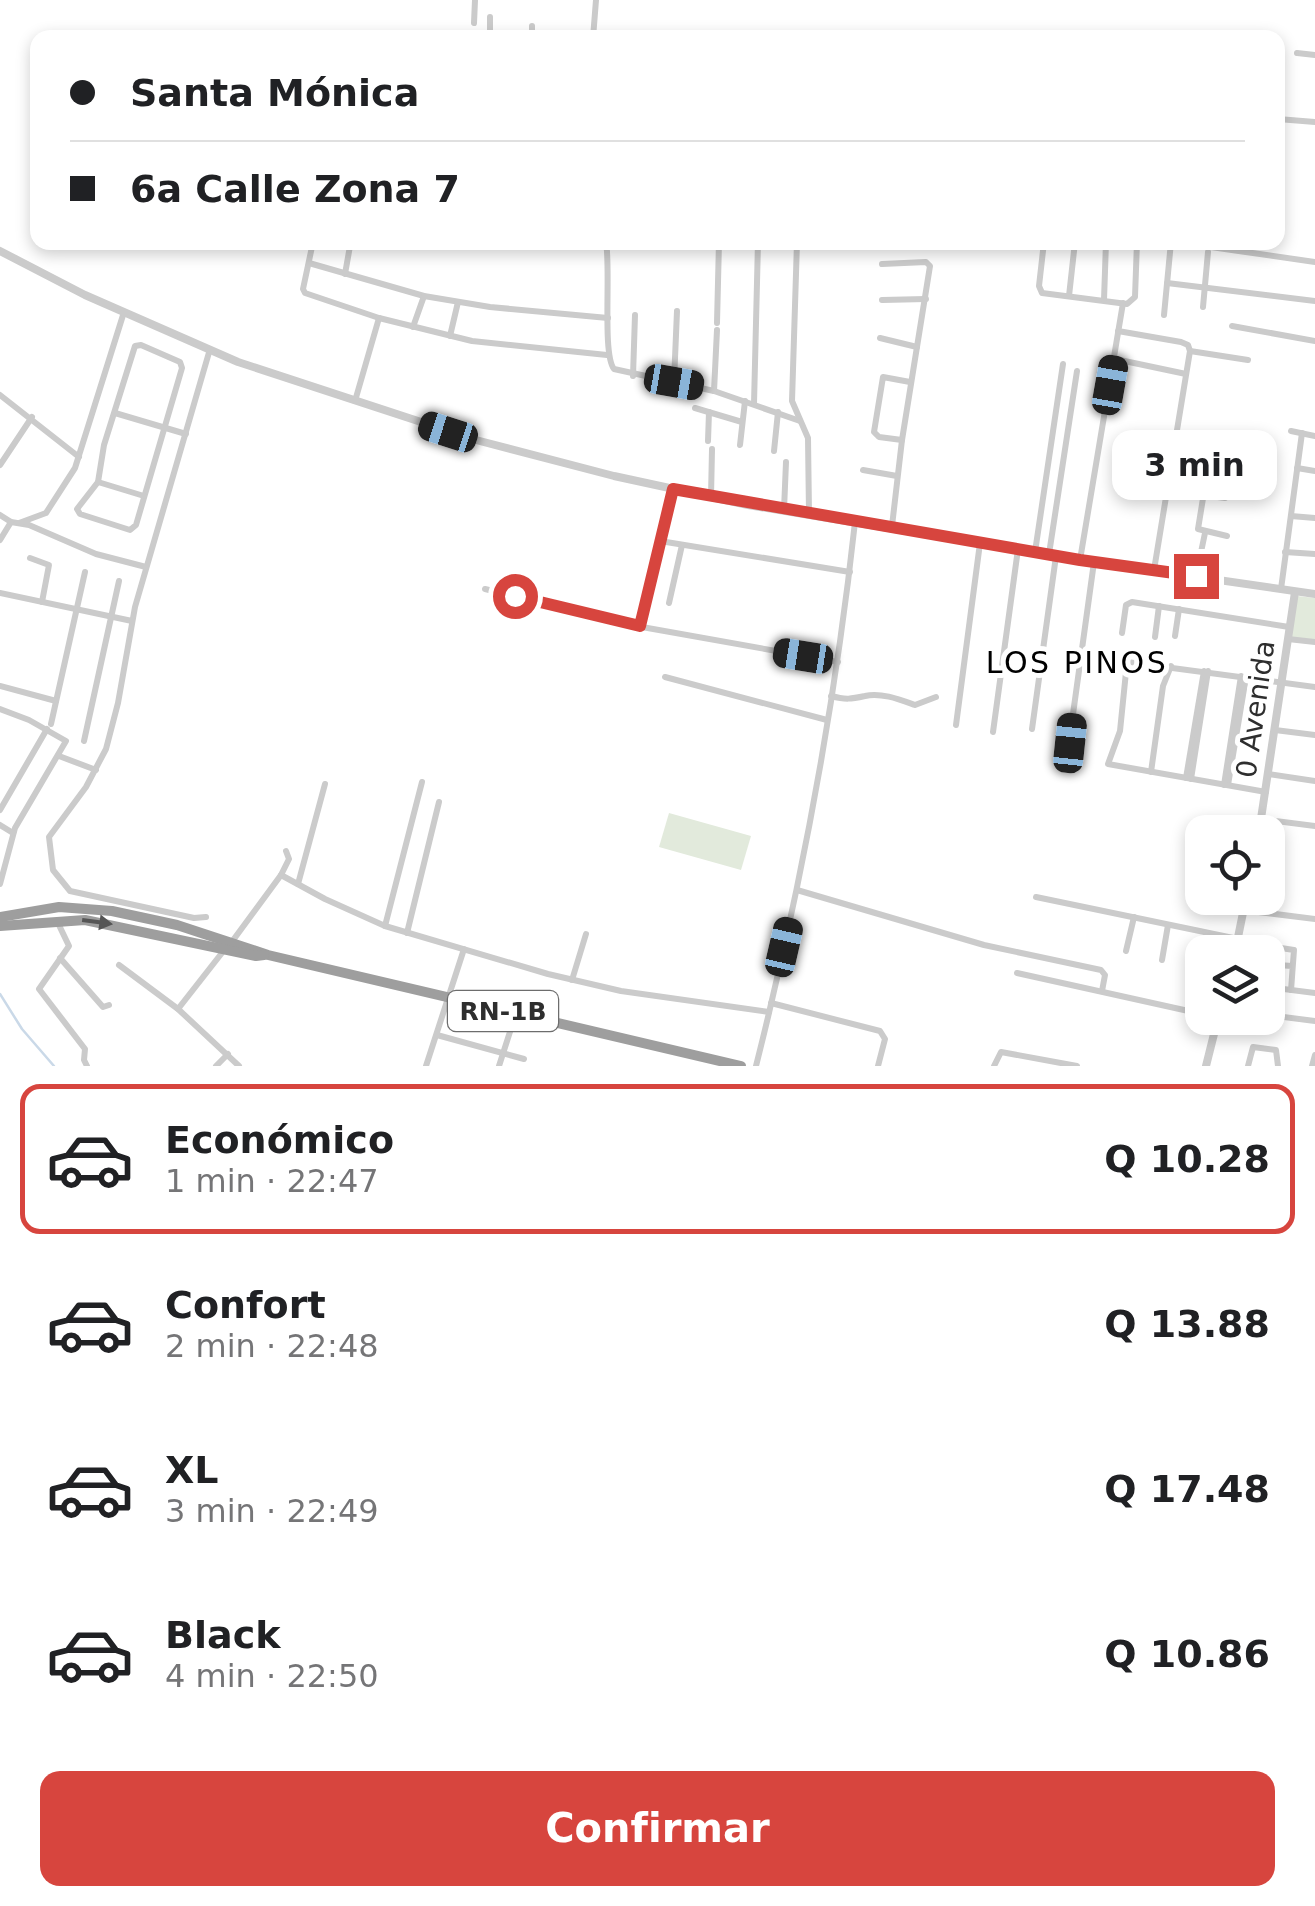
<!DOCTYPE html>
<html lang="es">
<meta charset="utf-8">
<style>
body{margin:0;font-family:"DejaVu Sans",sans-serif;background:#f6f6f6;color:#202124;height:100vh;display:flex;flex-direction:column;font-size:38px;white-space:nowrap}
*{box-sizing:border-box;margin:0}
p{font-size:32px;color:#757577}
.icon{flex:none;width:55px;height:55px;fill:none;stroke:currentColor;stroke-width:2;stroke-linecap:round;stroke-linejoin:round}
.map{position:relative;height:1066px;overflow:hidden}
.sheet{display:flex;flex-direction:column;background:#fff;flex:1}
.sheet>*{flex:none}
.banner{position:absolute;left:30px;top:30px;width:1255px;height:220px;border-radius:20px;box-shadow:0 5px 15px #0003;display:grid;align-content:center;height:220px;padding:0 40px;background:#fff}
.buttons{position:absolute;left:1185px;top:815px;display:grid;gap:20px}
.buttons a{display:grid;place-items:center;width:100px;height:100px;border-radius:20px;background:#fff;box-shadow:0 5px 15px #0003;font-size:50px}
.end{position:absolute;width:45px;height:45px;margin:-22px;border:12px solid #d7453e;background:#fff;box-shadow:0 0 0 5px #fff}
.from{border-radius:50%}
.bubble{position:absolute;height:70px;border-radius:20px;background:#fff;box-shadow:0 5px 15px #0003;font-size:32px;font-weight:600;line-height:70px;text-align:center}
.car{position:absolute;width:30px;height:60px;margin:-30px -15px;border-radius:12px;box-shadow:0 0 8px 2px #0007;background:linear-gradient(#222 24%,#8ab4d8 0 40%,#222 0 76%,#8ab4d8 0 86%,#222 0)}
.banner b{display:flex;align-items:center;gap:35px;height:95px;font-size:38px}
.banner b+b{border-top:2px solid #e0e0e0}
.banner i{width:25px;height:25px;background:#202124}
ul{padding:18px 0 0;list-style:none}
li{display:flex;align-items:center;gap:30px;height:150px;margin:0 20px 15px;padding:0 20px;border:5px solid transparent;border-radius:20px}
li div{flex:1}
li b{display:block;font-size:38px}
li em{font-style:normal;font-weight:600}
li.selected{border-color:#d7453e}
li>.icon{width:90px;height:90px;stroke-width:1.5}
.cta{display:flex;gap:20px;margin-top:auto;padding:20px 40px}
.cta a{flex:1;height:115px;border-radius:20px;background:#d7453e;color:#fff;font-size:40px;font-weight:600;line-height:115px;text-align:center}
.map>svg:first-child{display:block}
.grass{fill:#e2eadc}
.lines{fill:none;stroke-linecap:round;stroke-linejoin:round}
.stream{stroke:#cad9e8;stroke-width:2.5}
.minor{stroke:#cbcbcb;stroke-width:6}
.tertiary{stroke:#cbcbcb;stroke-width:8}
.trunk{stroke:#9e9e9e;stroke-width:10}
.oneway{fill:#555}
.route{stroke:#d7453e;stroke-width:12}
.labels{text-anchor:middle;stroke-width:10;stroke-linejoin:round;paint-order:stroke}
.shield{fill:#fff;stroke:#6d6d6d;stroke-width:2.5}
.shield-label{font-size:25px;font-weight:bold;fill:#2e2e2e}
.street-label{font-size:28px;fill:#2e2e2e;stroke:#fff}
.neighbourhood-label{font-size:30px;letter-spacing:2.5px;fill:#000;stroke:#fff}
</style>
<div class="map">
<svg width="1315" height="1066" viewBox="0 0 1315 1066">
<rect width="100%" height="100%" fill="#fff"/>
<g class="grass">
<path d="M1297 596 1315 598V640L1291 637Z"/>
<path d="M669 813 751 836 741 870 659 847Z"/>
</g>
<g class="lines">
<path class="stream" d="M0 994 22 1029 54 1066"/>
<g class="minor">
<path d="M474 23 475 0"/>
<path d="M490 38V17"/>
<path d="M532 38V26"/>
<path d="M593 38 596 0"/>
<path d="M1297 53 1315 55"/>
<path d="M1278 119 1315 122"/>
<path d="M313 242 303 289 305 293 379 318 472 341 607 355"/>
<path d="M606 242C611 270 602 354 614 369L714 391 800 421"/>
<path d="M797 242 792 401 808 438 809 513"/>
<path d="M1044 242 1039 286 1042 293 1127 304 1135 297 1137 242"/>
<path d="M1176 242 1315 262"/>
<path d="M309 263 424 296 490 307 608 318"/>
<path d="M882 264 926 262 930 266 902 440 892 526"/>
<path d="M345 274 350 246"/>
<path d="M1167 283 1315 301"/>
<path d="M1069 296 1075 242"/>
<path d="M882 300 926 299"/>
<path d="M1104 300 1106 242"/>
<path d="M1203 307 1208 252"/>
<path d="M1164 315 1171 242"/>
<path d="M717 323 719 242"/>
<path d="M1232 326 1315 341"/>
<path d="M413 327 424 296"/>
<path d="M1118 331 1181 342 1188 345 1190 351 1154 570"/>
<path d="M450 336 458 302"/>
<path d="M880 338 917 347"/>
<path d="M141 345 180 362 182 368 136 525 130 530 80 514 77 509 98 482 104 445 135 346Z"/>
<path d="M1190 351 1248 360"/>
<path d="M1115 359 1186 374"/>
<path d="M633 376 635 315"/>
<path d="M674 382 677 311"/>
<path d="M714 391 717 330"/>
<path d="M0 395 79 457"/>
<path d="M355 401 379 318"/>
<path d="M754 404 758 242"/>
<path d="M695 408 742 422"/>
<path d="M115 413 186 434"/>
<path d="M1291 431 1315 436"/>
<path d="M902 440 879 437 874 432 883 377 910 382"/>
<path d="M708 441 709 412"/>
<path d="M740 445 745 401"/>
<path d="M774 451 778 412"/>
<path d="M0 465 32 417"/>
<path d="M1297 468 1315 471"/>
<path d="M863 470 897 476"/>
<path d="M1206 480 1198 529 1227 536"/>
<path d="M98 482 144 496"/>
<path d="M1203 495 1225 498"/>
<path d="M711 497 712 449"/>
<path d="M784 510 786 462"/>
<path d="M0 515 11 522 29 525 96 554 146 567"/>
<path d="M1291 516 1315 518"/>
<path d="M19 523 46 513 75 468 124 312"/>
<path d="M0 540 11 522"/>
<path d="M660 541 850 572"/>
<path d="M1035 552 1063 364"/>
<path d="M1285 552 1315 554"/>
<path d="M1049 554 1077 371"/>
<path d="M30 558 49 565 42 602"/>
<path d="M1080 560 1123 303"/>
<path d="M1196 576 1205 533"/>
<path d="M485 589 642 627 838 662"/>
<path d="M1281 589 1302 433"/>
<path d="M0 593 132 621"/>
<path d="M669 603 682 545"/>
<path d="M639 626 673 489"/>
<path d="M1122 633 1126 605 1132 602 1289 627"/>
<path d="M1175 636 1179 609"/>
<path d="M1155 637 1159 606"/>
<path d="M1288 639 1315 642"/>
<path d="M665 677 827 720"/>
<path d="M0 686 56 701"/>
<path d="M831 696C846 700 851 699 865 696 881 692 901 700 915 705L936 697"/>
<path d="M0 709 29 720 66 741 15 828 0 884"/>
<path d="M51 724 85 572"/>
<path d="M956 725 980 543"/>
<path d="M1032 729 1056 556"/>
<path d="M1275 730 1315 735"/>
<path d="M993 732 1018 549"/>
<path d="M84 741 119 581"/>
<path d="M1069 743 1094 562"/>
<path d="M59 756 96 770"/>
<path d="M1151 772 1163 686 1171 666"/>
<path d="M1268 774 1315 781"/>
<path d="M1186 778 1204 671"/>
<path d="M1191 779 1208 671"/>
<path d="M1224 785 1241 676"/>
<path d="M1228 785 1246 677"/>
<path d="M1266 792 1108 764 1120 731 1127 662 1315 687"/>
<path d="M0 810 47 729"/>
<path d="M1261 819 1315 826"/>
<path d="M0 825 13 833"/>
<path d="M281 875 325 899 385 926 548 974 621 991 769 1012"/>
<path d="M298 884 325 784"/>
<path d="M797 890 984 945 1101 970 1105 975 1102 991"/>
<path d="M1036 897 1238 939"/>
<path d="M1243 910 1315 919"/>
<path d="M206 917 194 918 70 891 53 870 49 837 86 787 106 749 118 703 135 607 210 349"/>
<path d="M57 921 69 946 39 989 85 1049 84 1060 87 1066"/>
<path d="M385 926 422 782"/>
<path d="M407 933 439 802"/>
<path d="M231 943 281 875 289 859 286 851"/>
<path d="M1126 951 1134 917"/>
<path d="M60 958 103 1007 109 1005"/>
<path d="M1162 960 1168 925"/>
<path d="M119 965 178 1009 239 1066"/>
<path d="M1017 973 1202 1014"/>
<path d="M572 980 586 934"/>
<path d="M1268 987 1315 993"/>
<path d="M1291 990 1294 950 1281 948 1278 965 1292 966"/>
<path d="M771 1003 880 1031 885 1039 878 1066"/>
<path d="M178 1009 225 949"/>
<path d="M1268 1015 1315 1021"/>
<path d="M437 1035 524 1059"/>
<path d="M216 1066 228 1054"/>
<path d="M426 1066 464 949"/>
<path d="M499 1066 516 1013"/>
<path d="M756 1066C801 887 835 706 855 522"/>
<path d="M994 1066 1001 1052 1077 1066"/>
<path d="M1248 1066 1253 1047 1276 1050 1278 1066"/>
<path d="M1312 1066 1315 1055"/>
</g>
<g class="tertiary">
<path d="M0 251 85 295 238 362 476 440 614 476 748 505 1094 562 1315 594"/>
<path d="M1259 832 1295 592"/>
<path d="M1235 952 1246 898"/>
<path d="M1206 1066 1218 1018"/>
</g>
<g class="trunk">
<path d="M0 917 59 907 112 911 177 925 268 955 741 1066"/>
<path d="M0 926 85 920 256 956 264 955"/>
</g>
</g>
<defs><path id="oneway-solid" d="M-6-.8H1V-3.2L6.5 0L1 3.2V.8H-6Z" transform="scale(2.5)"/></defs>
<use class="oneway" href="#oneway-solid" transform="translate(97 922) rotate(8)"/>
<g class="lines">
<path class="route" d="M515 596 640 626 673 489 1080 560 1196 576"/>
</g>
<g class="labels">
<rect class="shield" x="448" y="991" width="110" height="40" rx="8"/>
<g class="shield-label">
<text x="503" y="1020">RN-1B</text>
</g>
<g class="street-label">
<text transform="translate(1255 709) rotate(-82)" y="10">0 Avenida</text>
</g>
<g class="neighbourhood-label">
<text x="1077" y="673">LOS PINOS</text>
</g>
</g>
</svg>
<div class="buttons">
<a><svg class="icon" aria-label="locate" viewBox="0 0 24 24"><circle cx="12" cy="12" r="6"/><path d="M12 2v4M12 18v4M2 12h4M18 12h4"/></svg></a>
<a><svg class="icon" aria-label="layers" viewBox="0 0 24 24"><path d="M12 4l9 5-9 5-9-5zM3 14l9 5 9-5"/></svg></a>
</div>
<i class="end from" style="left:515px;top:596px"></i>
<i class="end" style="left:1196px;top:576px"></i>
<div class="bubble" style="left:1112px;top:430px;width:165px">3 min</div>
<i class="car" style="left:674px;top:382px;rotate:100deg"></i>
<i class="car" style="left:1110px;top:385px;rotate:10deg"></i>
<i class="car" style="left:448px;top:432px;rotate:288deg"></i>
<i class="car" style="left:803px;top:656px;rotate:279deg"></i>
<i class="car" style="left:1070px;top:743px;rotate:6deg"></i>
<i class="car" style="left:784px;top:947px;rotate:13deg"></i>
<div class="banner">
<b><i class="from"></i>Santa Mónica</b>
<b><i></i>6a Calle Zona 7</b>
</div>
</div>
<section class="sheet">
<ul>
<li class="selected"><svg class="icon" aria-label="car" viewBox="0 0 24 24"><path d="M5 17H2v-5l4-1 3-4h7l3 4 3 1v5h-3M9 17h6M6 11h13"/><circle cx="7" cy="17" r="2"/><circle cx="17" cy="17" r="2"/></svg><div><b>Económico</b><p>1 min · 22:47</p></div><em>Q 10.28</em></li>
<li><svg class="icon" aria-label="car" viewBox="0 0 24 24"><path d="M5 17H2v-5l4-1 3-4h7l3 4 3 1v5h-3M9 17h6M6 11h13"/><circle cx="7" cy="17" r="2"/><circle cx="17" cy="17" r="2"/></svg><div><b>Confort</b><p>2 min · 22:48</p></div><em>Q 13.88</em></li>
<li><svg class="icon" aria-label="car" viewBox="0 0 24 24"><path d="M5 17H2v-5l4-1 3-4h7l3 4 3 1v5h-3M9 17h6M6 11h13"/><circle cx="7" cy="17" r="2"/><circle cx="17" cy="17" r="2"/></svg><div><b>XL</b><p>3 min · 22:49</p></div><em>Q 17.48</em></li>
<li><svg class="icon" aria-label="car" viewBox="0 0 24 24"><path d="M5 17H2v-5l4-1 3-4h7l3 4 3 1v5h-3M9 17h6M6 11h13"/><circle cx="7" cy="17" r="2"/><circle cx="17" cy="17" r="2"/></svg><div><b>Black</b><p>4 min · 22:50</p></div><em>Q 10.86</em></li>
</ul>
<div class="cta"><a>Confirmar</a></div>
</section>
